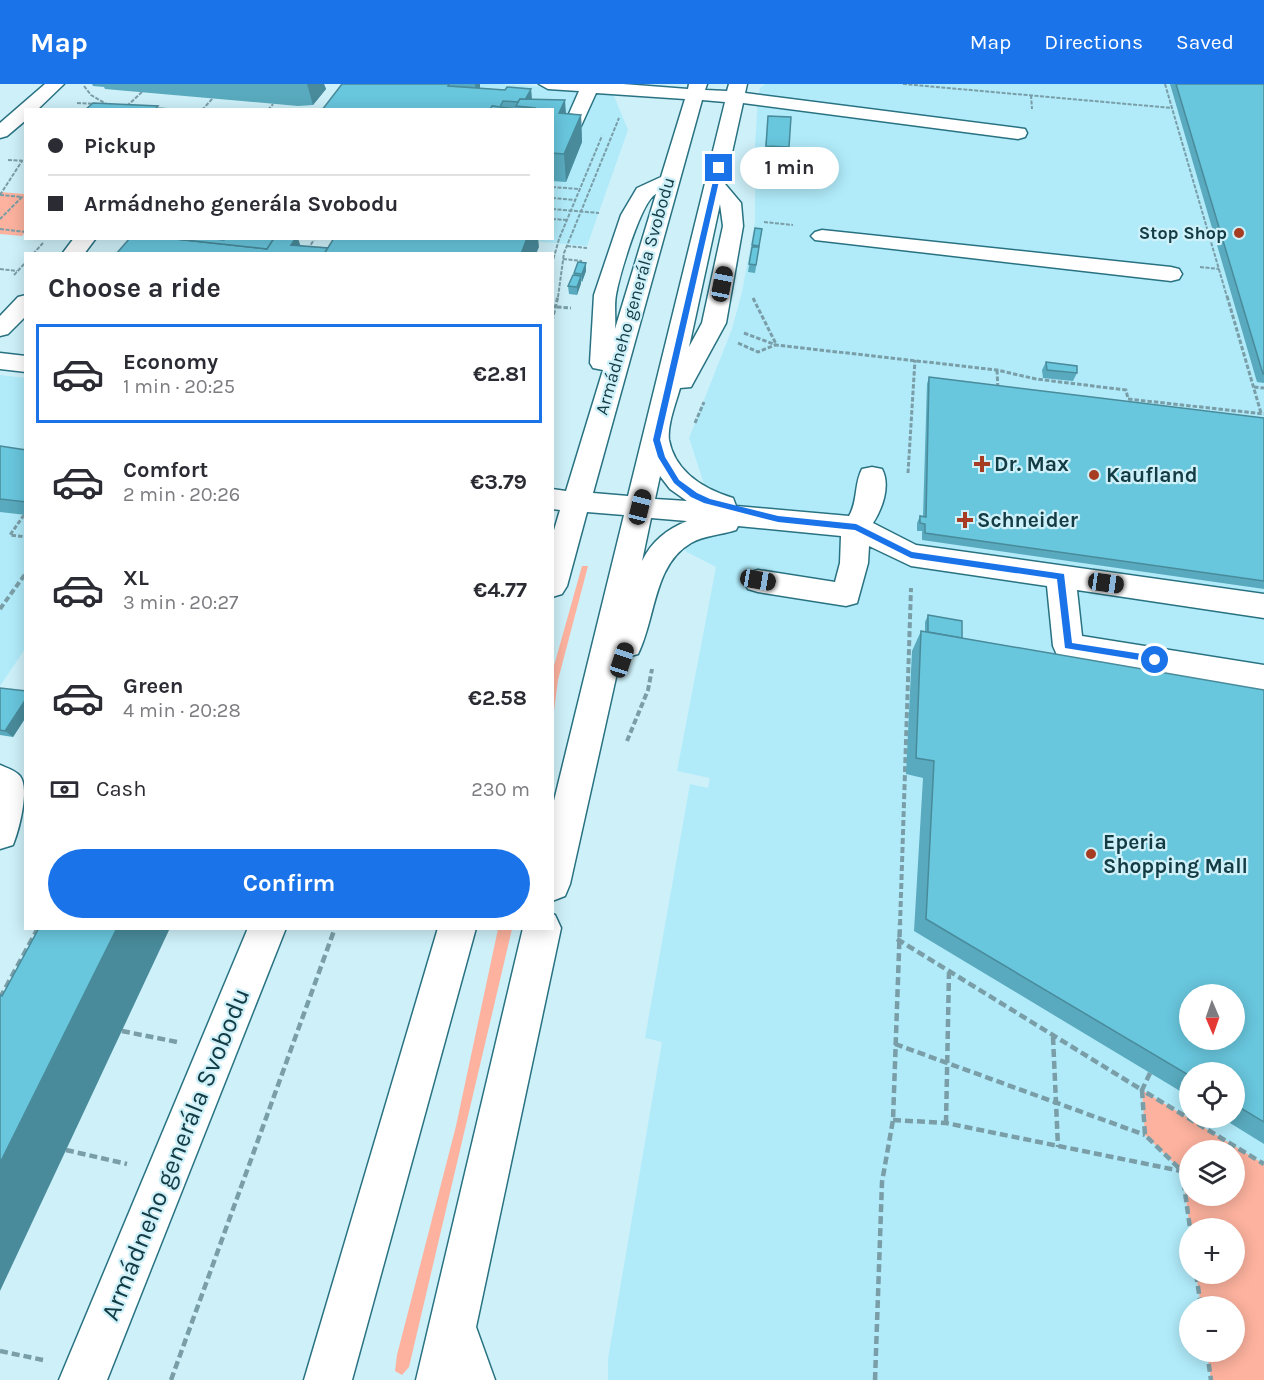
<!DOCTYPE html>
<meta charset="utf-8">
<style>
body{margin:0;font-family:Karla,sans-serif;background:#f2f2f3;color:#2b2b33;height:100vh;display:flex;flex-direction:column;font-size:22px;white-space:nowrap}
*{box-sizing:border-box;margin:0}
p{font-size:20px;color:#7c7c81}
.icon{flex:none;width:33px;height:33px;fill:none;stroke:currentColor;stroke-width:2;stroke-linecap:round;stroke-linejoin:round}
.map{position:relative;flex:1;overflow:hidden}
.side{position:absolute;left:24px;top:168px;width:530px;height:678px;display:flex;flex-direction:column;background:#fff;border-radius:0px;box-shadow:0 3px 15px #0003}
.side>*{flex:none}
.banner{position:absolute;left:24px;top:24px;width:530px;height:132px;border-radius:0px;box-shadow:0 3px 15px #0003;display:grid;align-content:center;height:132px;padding:0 24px;background:#fff}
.needle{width:39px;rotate:178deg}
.controls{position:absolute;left:1179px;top:900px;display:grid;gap:12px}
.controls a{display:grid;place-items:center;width:66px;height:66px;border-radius:50%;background:#fff;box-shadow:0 3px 15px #0003;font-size:30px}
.end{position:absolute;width:27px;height:27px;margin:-14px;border:8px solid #1a73e8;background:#fff;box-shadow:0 0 0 3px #fff}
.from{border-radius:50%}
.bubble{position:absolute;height:42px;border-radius:21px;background:#fff;box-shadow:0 3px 15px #0003;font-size:20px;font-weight:700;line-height:42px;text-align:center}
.car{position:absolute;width:18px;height:36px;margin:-18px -9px;border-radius:8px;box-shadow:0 0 4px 2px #0007;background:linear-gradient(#222 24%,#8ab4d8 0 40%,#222 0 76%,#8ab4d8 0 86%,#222 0)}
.banner b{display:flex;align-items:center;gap:21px;height:57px;font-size:22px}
.banner b+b{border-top:2px solid #e1e1e2}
.banner i{width:15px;height:15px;background:#2b2b33}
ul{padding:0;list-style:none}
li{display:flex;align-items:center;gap:18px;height:99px;margin:0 12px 9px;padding:0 12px;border:3px solid transparent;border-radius:0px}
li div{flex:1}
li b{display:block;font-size:22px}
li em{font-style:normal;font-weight:700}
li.selected{border-color:#1a73e8}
li>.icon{width:54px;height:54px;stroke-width:1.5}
h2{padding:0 24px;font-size:27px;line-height:72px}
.pay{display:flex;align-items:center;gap:15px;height:66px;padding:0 24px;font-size:22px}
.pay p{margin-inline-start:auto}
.button{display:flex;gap:12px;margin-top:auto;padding:12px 24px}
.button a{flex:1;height:69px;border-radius:36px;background:#1a73e8;color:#fff;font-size:24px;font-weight:700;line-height:69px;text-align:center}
header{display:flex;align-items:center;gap:36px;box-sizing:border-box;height:84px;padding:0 30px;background:#1a73e8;color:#fff}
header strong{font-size:28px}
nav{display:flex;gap:33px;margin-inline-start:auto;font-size:21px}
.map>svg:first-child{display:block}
.built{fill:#b1ebfa;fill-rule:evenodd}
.green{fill:#fcb29e;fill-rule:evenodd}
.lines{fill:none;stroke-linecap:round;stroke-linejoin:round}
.minor-casing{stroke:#297282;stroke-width:3}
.path-far3{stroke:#7a9ea7;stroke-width:2;stroke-dasharray:4 1.5;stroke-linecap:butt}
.path-far2{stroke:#7a9ea7;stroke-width:3;stroke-dasharray:4.5 2;stroke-linecap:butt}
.path-far1{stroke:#7a9ea7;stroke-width:4;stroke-dasharray:6 3;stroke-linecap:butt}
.path{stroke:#7a9ea7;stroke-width:4.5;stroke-dasharray:8 4;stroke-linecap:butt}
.minor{fill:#fff;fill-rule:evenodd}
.wall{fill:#59aabe}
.shaded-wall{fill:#498b9b}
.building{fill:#68c6dd;stroke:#498b9b;stroke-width:1.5;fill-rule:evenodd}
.route{fill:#1a73e8}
.poi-dot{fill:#a63d22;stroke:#cef0f9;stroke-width:2}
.labels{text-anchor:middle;stroke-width:4.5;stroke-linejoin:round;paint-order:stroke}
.far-poi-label{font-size:18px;font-weight:bold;fill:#133b44;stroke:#cef0f9;text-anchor:end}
.far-street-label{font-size:18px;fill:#133b44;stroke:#cef0f9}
.poi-label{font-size:21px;font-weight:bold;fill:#133b44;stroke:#cef0f9;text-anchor:start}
.near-street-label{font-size:26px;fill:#133b44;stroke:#cef0f9}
</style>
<header>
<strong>Map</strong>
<nav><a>Map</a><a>Directions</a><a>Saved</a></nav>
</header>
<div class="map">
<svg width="1264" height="1296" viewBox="0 0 1264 1296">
<rect width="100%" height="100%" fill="#cef0f9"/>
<g class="built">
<path d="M342 0H499L612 7 628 46 587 162 512 155 552 154V26H321Z"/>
<path d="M765 0H1264V1296H608V1275L662 958 645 954 690 700 708 704 710 694 677 687 716 483 685 467 704 400 689 354 732 245 742 208 755 137V61L758 14 760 4ZM1190 910H1234V956H1190ZM1190 988H1234V1034H1190ZM1190 1066H1234V1112H1190ZM1190 1144H1234V1190H1190ZM1190 1222H1234V1268H1190Z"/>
<path d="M0 291 26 294 25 565 0 602Z"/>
</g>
<g class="green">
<path d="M0 108 25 110V148L22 152 0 150Z"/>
<path d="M582 482H588L558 596 552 642V589Z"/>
<path d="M498 845H512L409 1283 402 1291 395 1287 397 1271 456 1042Z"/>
<path d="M1142 1006 1264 1080V1296H1211L1207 1268H1234V1222H1201L1196 1190H1234V1144H1190L1182 1087 1145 1051ZM1234 1066V1112H1190V1066Z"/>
</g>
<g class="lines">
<g class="minor-casing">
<g id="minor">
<path d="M45 0H64L37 26H26V36L7 52 0 54V39Z"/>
<path d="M539 0H623L688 5 689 0H707L705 6 727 7 729 0H747L745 9 1025 45 1027 49 1025 53 1018 55 743 19 725 100 741 119 743 142 726 239 691 303 680 304C676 319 667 341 669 356 675 388 704 405 733 414L736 422 849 432C858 417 854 400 862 385L872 383 882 385C891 402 882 425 873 439L916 461 1264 510V534L1077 506 1082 552 1264 581V607L1057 571 1053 562 1047 502 911 482 869 462 868 479 857 519 846 522 758 508 748 505 743 497 748 489 758 486 835 498 840 479 841 452 738 442 736 446C721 451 705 451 691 459 653 481 656 534 638 570L627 573 621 571 570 800 565 812 552 817V725L624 431 587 428 567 502 562 510 552 513V453L560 426 552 425V405L566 407 603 286 593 284 590 279 594 211 621 131 637 104 661 93 685 15 596 9 581 42H552V30L568 32 579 7 548 5ZM702 16 725 18 628 412 593 409ZM656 110 615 245C616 234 614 222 616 211 619 193 641 117 656 110ZM720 120 723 142 702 239 689 263ZM660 392 670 405 687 417 655 415ZM651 434 687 437C666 446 652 457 642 477Z"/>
<path d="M822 146 1171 183 1179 185 1182 190 1179 195 1171 197 815 156 811 152 815 148Z"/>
<path d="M74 154H96L84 170H62Z"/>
<path d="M26 211V232L8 250 0 252V232L18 213Z"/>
<path d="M0 269 26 272V288L0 285Z"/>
<path d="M0 681C7 684 15 686 20 692 30 705 19 746 13 761L0 765Z"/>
<path d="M552 830 555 831 561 844 476 1243 495 1296H416L523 844H552Z"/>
<path d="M248 844H286L107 1296H59Z"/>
<path d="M438 844H476L352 1296H304Z"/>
</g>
</g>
<g class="path-far3">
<path d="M903 0 1172 24"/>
<path d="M1165 0 1227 213"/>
<path d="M84 2 91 11 108 21"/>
<path d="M1031 11 1032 25"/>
<path d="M77 19 97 20"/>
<path d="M127 22 142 8"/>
<path d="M202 26 213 14"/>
<path d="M268 26 273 20"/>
<path d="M8 76 26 77"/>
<path d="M755 77V99"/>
<path d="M552 103 579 105"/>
<path d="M0 111 22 113 0 135"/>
<path d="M0 111 22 77"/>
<path d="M552 114 575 116"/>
<path d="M552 125 599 129"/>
<path d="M552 135 567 136"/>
<path d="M764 138 793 141"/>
<path d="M0 145 26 148"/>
<path d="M567 162 587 164"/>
<path d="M33 170 43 159"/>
<path d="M305 170 315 154"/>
<path d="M563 175 582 177"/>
<path d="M552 180 559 155 602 52"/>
<path d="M1200 183 1219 185"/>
<path d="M0 185 17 187"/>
<path d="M14 191 26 178"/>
<path d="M558 213 564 169 619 34"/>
</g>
<g class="path-far2">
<path d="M1227 212 1261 329"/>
<path d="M753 214 776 260"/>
<path d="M557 223 571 224"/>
<path d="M552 237 558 212"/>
<path d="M744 249 776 261 997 286 1036 295 1126 306 1128 315 1264 330"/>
<path d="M738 259 758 268 775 261"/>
<path d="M997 286 998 306"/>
<path d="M1254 303 1264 304"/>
<path d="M695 339 704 318"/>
<path d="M908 389 915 276"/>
<path d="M24 431 10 451 26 453"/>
</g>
<g class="path-far1">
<path d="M0 525 26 489"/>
<path d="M627 657 648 606 652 585"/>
<path d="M900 841 911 504"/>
</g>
<g class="path">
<path d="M897 855 1142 1006 1145 1051 1182 1087 1190 1144"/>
<path d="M0 914 38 844"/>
<path d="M122 947 177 958"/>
<path d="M1053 953 1058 1063"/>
<path d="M895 960 1145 1051"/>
<path d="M1150 989 1142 1006 1264 1080"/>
<path d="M893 1036 946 1039 1181 1087"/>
<path d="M946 1039 949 888"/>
<path d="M66 1066 127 1080"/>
<path d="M1196 1190 1201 1222"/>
<path d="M0 1267 43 1276"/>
<path d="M1207 1268 1211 1296"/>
<path d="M171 1296 335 844"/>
<path d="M875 1296 882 1098 893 1036 900 839"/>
</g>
<use href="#minor" class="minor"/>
</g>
<g class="wall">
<path d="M92 0H324L326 5 313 21 298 22 105 5 104 3 93 2Z"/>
<path d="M342 0H480V4L505 6 531 5 532 16 566 29 581 31 582 58 566 98 552 97V26H322Z"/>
<path d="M1170 0H1264V299L1257 298Z"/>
<path d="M768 32 789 63 787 78 764 77Z"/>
<path d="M755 144 762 145 755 189 748 188Z"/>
<path d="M586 187 582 198 581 197 577 211 569 210 568 202 574 191V189Z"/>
<path d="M1046 278 1077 289 1073 297 1043 294 1042 286Z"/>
<path d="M929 293 1264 334V505L922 456V447H917V439L920 432H923L927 300Z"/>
<path d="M0 362 26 366V431L0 428Z"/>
<path d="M928 531 962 554 1264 606V1060L1222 1034H1234V988H1190V1013L914 847 923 694 906 690 912 567 921 547 925 548V538Z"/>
<path d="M0 604 26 607V633L13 653 0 651Z"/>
</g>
<g class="shaded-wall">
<path d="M307 0H324L326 5 313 21Z"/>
<path d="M475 0H480V4L476 10Z"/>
<path d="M531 5 532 19H523Z"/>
<path d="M565 16 567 43 559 29Z"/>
<path d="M581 31 582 58 566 98 564 70Z"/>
<path d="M295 154H298L302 167 290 162Z"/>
<path d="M527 154H538L539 163 536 170H521Z"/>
<path d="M586 179V187L582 198V190Z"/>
<path d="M581 192V200L577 211V203Z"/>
<path d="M26 615V633L13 653 5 647Z"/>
<path d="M117 844H170L0 1207V1079Z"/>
</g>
<g class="building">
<path d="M342 0H449L448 2 505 6 507 3 531 5 525 16 520 15 518 18 503 17 500 23 492 22 490 26H322Z"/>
<path d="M1176 0H1264V290H1263Z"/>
<path d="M520 15 565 16 559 29 581 31 564 70 552 69V26H534L535 24 516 22Z"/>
<path d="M93 19 158 22 156 24 171 25 85 26Z"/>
<path d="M492 22 523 26H490Z"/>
<path d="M768 32 791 33 789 63 766 62Z"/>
<path d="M755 144 762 145 759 162 752 161Z"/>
<path d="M130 154H166L267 165 274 154H285L295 155 291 161 328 164 324 170H116Z"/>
<path d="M166 154H206L224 156 225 154H274L267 165Z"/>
<path d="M334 154H527L521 170H324Z"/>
<path d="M752 163H759L756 181 749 180Z"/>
<path d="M578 178 586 179 582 190 574 189Z"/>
<path d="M573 191 581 192 577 203 568 202Z"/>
<path d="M1046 278 1077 282V289L1047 286Z"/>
<path d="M929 293 1264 334V497L925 449V440L920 439V432L926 433Z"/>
<path d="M0 362 26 366V418L0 415Z"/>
<path d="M928 531 962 537V554L928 548Z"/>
<path d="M921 547 1264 606V1038L1234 1020V988H1190V992L926 835 934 677 916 674ZM1190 910H1234V956H1190Z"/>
<path d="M0 604 26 607V615L5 647 0 646Z"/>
<path d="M39 844H117L0 1079V911L2 912Z"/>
</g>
<path class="route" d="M719 82 722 84 660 356 665 373 679 396 697 409 710 415 778 432 856 440 912 468 1064 490 1072 559 1155 572 1160 576 1158 579 1065 564 1057 495 911 474 855 446 778 438 704 419 691 413 674 399 658 373 653 356 716 84Z"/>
<g class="poi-dot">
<circle cx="1239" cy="149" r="6"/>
<path d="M979 371h6v6h6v6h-6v6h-6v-6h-6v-6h6z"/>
<circle cx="1094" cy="391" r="6"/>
<path d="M962 427h6v6h6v6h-6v6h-6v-6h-6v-6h6z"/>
<circle cx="1091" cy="770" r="6"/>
</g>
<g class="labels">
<g class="far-poi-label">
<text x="1227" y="155">Stop Shop</text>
</g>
<g class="far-street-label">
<text transform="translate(635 212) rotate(-74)" y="6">Armádneho generála Svobodu</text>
</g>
<g class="poi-label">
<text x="994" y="387">Dr. Max</text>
<text x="1106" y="398">Kaufland</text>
<text x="977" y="443">Schneider</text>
<text x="1103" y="765">Eperia<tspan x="1103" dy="24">Shopping Mall</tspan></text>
</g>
<g class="near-street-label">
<text transform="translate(175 1070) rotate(-68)" y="9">Armádneho generála Svobodu</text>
</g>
</g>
</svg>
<div class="controls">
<a><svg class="needle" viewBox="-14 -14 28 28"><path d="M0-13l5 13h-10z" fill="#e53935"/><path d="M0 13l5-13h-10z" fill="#7c7c81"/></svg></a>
<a><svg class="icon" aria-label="locate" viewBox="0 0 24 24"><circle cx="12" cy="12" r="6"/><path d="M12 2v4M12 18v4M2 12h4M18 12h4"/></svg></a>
<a><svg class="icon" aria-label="layers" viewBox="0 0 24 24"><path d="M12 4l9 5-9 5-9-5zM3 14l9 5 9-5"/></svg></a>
<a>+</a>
<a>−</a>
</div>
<i class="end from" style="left:1155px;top:576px"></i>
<i class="end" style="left:719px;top:84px"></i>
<div class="bubble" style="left:740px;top:63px;width:99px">1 min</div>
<i class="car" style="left:722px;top:200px;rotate:11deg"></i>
<i class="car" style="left:640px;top:423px;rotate:14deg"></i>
<i class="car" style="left:758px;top:496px;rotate:100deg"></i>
<i class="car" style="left:1106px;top:499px;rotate:98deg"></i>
<i class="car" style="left:622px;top:576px;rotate:18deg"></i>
<div class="banner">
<b><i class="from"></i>Pickup</b>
<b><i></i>Armádneho generála Svobodu</b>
</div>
<section class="side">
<h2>Choose a ride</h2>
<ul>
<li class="selected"><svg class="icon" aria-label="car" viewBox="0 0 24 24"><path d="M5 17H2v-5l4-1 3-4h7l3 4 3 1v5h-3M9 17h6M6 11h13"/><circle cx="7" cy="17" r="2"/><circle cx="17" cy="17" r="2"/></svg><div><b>Economy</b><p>1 min · 20:25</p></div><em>€2.81</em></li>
<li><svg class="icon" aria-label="car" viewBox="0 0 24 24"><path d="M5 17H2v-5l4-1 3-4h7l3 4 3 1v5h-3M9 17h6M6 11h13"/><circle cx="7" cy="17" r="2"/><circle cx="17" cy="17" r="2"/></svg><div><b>Comfort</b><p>2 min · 20:26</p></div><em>€3.79</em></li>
<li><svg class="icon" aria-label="car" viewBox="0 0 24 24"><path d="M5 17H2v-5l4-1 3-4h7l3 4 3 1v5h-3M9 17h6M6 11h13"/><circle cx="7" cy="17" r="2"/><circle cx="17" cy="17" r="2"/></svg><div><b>XL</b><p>3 min · 20:27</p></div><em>€4.77</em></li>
<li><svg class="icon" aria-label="car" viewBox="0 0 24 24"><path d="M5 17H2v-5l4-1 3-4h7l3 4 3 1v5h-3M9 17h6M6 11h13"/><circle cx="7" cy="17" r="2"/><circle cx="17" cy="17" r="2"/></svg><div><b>Green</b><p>4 min · 20:28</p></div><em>€2.58</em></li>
</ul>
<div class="pay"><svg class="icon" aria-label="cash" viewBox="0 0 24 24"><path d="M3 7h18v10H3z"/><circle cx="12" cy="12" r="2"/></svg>Cash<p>230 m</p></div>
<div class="button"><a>Confirm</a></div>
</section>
</div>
